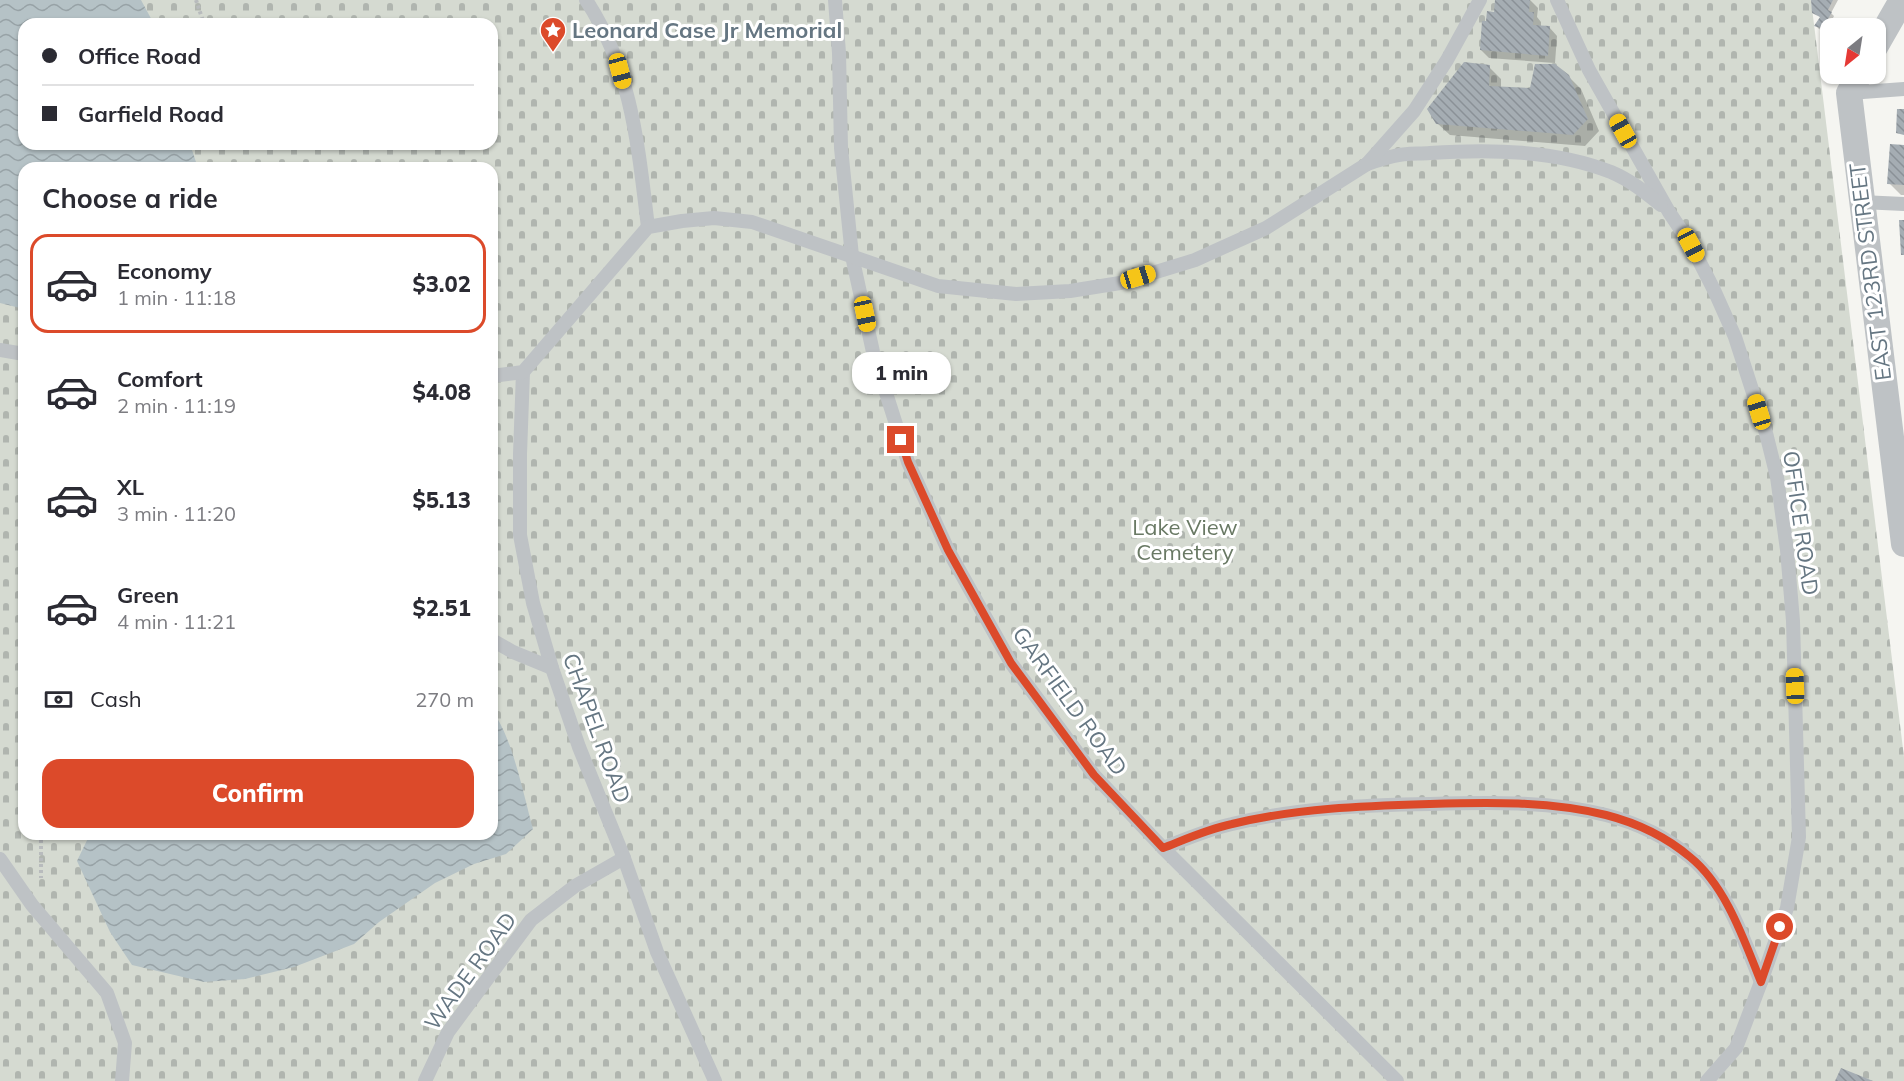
<!DOCTYPE html>
<meta charset="utf-8">
<style>
body{margin:0;font-family:Mulish,sans-serif;background:#f7f7f7;color:#2b2b33;height:100vh;display:flex;flex-direction:column;font-size:22px;white-space:nowrap}
*{box-sizing:border-box;margin:0}
p{font-size:20px;color:#7c7c81}
.icon{flex:none;width:33px;height:33px;fill:none;stroke:currentColor;stroke-width:2;stroke-linecap:round;stroke-linejoin:round}
.map{position:relative;flex:1;overflow:hidden}
.details{position:absolute;left:18px;top:162px;width:480px;height:678px;display:flex;flex-direction:column;background:#fff;border-radius:18px;box-shadow:0 2px 4px #0004}
.details>*{flex:none}
.hud{position:absolute;left:18px;top:18px;width:480px;height:132px;border-radius:18px;box-shadow:0 2px 4px #0004;display:grid;align-content:center;height:132px;padding:0 24px;background:#fff}
.needle{width:39px;rotate:210deg}
.fabs{position:absolute;left:1820px;top:18px;display:grid;gap:12px}
.fabs a{display:grid;place-items:center;width:66px;height:66px;border-radius:12px;background:#fff;box-shadow:0 2px 4px #0004;font-size:30px}
.end{position:absolute;width:27px;height:27px;margin:-14px;border:8px solid #dc4a2a;background:#fff;box-shadow:0 0 0 3px #fff}
.from{border-radius:50%}
.bubble{position:absolute;height:42px;border-radius:18px;background:#fff;box-shadow:0 2px 4px #0004;font-size:20px;font-weight:800;line-height:42px;text-align:center}
.car{position:absolute;width:18px;height:36px;margin:-18px -9px;border-radius:8px;box-shadow:0 0 4px 2px #0007;background:linear-gradient(#f5c518 24%,#345 0 40%,#f5c518 0 76%,#345 0 86%,#f5c518 0)}
.hud b{display:flex;align-items:center;gap:21px;height:57px;font-size:22px}
.hud b+b{border-top:2px solid #e1e1e2}
.hud i{width:15px;height:15px;background:#2b2b33}
ul{padding:0;list-style:none}
li{display:flex;align-items:center;gap:18px;height:99px;margin:0 12px 9px;padding:0 12px;border:3px solid transparent;border-radius:18px}
li div{flex:1}
li b{display:block;font-size:22px}
li em{font-style:normal;font-weight:800}
li.active{border-color:#dc4a2a}
li>.icon{width:54px;height:54px;stroke-width:1.5}
h2{padding:0 24px;font-size:27px;line-height:72px}
.pay{display:flex;align-items:center;gap:15px;height:66px;padding:0 24px;font-size:22px}
.pay p{margin-inline-start:auto}
.cta{display:flex;gap:12px;margin-top:auto;padding:12px 24px}
.cta a{flex:1;height:69px;border-radius:18px;background:#dc4a2a;color:#fff;font-size:24px;font-weight:800;line-height:69px;text-align:center}
.map>svg:first-child{display:block}
.cemetery{fill:url(#cemetery-stones);fill-rule:evenodd}
.water{fill:url(#water-waves)}
.shadow{fill:#0003}
.building{fill:url(#building-back-hatch)}
.lines{fill:none;stroke-linecap:round;stroke-linejoin:round}
.path{stroke:#b8bbbd;stroke-width:4;stroke-dasharray:3 3;stroke-linecap:butt}
.service{stroke:#bec2c5;stroke-width:14}
.minor{stroke:#bec2c5;stroke-width:26}
.route{stroke:#dc4a2a;stroke-width:8}
.labels{text-anchor:middle;stroke-width:6;stroke-linejoin:round;paint-order:stroke}
.poi-label{font-size:22px;font-weight:bold;fill:#657682;stroke:#fff;text-anchor:start}
.street-label{font-size:22px;fill:#657682;stroke:#fff}
.park-label{font-size:22px;fill:#697964;stroke:#fff}
</style>
<div class="map">
<svg width="1904" height="1081" viewBox="0 0 1904 1081">
<defs>
<pattern id="cemetery-stones" width="16" height="16" patternUnits="userSpaceOnUse" patternTransform="scale(1.5)"><rect width="16" height="16" fill="#d5dad1"/><path d="M2 7V4a2 2 0 0 1 4 0v3zM10 15v-3a2 2 0 0 1 4 0v3z" fill="#b0b5af"/></pattern>
<pattern id="water-waves" width="16" height="10" patternUnits="userSpaceOnUse" patternTransform="scale(1.5)"><rect width="16" height="10" fill="#b5c2c6"/><path d="M0 5q4-4 8 0t8 0" fill="none" stroke="#97a2a6"/></pattern>
<pattern id="building-back-hatch" width="6" height="6" patternUnits="userSpaceOnUse" patternTransform="scale(1.5)"><rect width="6" height="6" fill="#a5adb3"/><path d="M-1 5l2 2M0 0l6 6M5-1l2 2" fill="none" stroke="#8a9197"/></pattern>
</defs>
<rect width="100%" height="100%" fill="#f5f5f1"/>
<path class="cemetery" d="M0 0H1811L1904 757V1081H0ZM24 24H492V144H24ZM24 168H492V834H24Z"/>
<g class="water">
<path d="M0 0H141L154 24H24V144H190L198 168H24V309L0 303Z"/>
<path d="M492 711C512 735 524 797 533 829L506 854 474 864 435 883 379 922 354 944 294 967 245 979 204 982 132 965 110 932 77 861 90 834H492Z"/>
</g>
<g class="shadow">
<path d="M1496 0H1530L1538 8 1537 17 1541 22V27H1549L1557 36 1555 63 1489 58 1481 50 1487 23 1496 14Z"/>
<path d="M1812 0H1838L1831 13 1834 16 1831 22 1840 28H1830V33L1819 29 1816 26 1821 18 1814 12Z"/>
<path d="M1489 67 1501 79V88L1532 89 1568 76 1581 89 1599 131 1585 146 1450 135 1437 123Z"/>
<path d="M1904 147V195H1901L1889 183Z"/>
</g>
<g class="building">
<path d="M1495 0H1530L1529 12H1534L1533 25 1550 26 1548 56 1480 50 1482 21H1486L1487 11 1494 12Z"/>
<path d="M1811 0H1833L1828 10 1832 12 1828 19 1838 24 1835 28H1830V31L1814 26 1820 17 1812 13Z"/>
<path d="M1464 62 1490 65 1489 86 1530 88 1535 64H1555L1569 75 1588 119 1573 135 1436 124 1427 109Z"/>
<path d="M1897 109H1904V135L1896 133Z"/>
<path d="M1890 144 1904 145V185L1887 184Z"/>
<path d="M1899 220H1904V255H1901Z"/>
<path d="M1841 1068 1873 1081H1835Z"/>
</g>
<g class="lines">
<g class="path">
<path d="M196 0 204 24"/>
<path d="M41 834V878"/>
</g>
<g class="service">
<path d="M586 0C632 70 638 146 648 227"/>
<path d="M835 0 839 53 841 148 852 256 873 352 908 462 948 550 1011 663 1094 775 1163 848 1397 1081"/>
<path d="M1557 0 1589 70 1669 212 1691 245 1714 290 1735 337 1766 433 1777 477 1787 550 1793 621 1799 837 1787 908 1761 982 1736 1048 1707 1081"/>
<path d="M1849 93 1904 89"/>
<path d="M1367 164C1376 161 1385 158 1394 156 1405 153 1418 154 1430 153 1490 149 1555 150 1611 172 1630 180 1645 192 1661 205"/>
<path d="M1861 202 1904 204"/>
<path d="M0 350 24 354"/>
<path d="M523 372 520 454V535L533 603 552 668 579 747 624 858 657 952 715 1081"/>
<path d="M492 376 523 372 648 227 682 221 714 218 752 222 938 286 1016 294 1070 291 1120 283 1195 260 1266 228 1367 164 1414 111 1447 60 1480 0"/>
<path d="M492 640 513 652 552 668"/>
<path d="M1163 848C1186 839 1209 829 1232 824 1297 808 1364 805 1430 804 1487 802 1550 801 1606 815 1637 823 1665 836 1690 857 1726 886 1744 940 1761 982"/>
<path d="M0 859 32 905 107 993 125 1043 122 1081"/>
<path d="M425 1081 448 1032 531 920 575 886 624 858"/>
</g>
<g class="minor">
<path d="M1875 47 1902 0"/>
<path d="M1860 74 1849 93 1904 544"/>
</g>
</g>
<g class="lines">
<path class="route" d="M901 440 908 462 948 550 1011 663 1094 775 1163 848C1186 839 1208 829 1232 824 1297 808 1364 806 1430 804 1487 802 1550 801 1606 815 1637 823 1665 836 1690 857 1726 886 1744 940 1761 982L1780 927"/>
</g>
<defs>
<g id="sight-pin" transform="scale(1.35)"><path d="M0 17L-7.5 6A9.5 9.5 0 1 1 7.5 6Z" fill="#dc4a2a" stroke="#fff"/><path d="M0-6L1.8-2.2L6-1.7L2.9 1.2L3.7 5.4L0 3.3L-3.7 5.4L-2.9 1.2L-6-1.7L-1.8-2.2Z" fill="#fff"/></g>
</defs>
<g fill-rule="evenodd">
<use href="#sight-pin" x="553" y="30"/>
</g>
<g class="labels">
<g class="poi-label">
<text x="572" y="38">Leonard Case Jr Memorial</text>
</g>
<g class="street-label">
<text transform="translate(1870 272) rotate(-97)" y="8">EAST 123RD STREET</text>
<text transform="translate(1801 523) rotate(82)" y="8">OFFICE ROAD</text>
<text transform="translate(1070 701) rotate(54)" y="8">GARFIELD ROAD</text>
<text transform="translate(597 728) rotate(70)" y="8">CHAPEL ROAD</text>
<text transform="translate(470 971) rotate(-54)" y="8">WADE ROAD</text>
</g>
<g class="park-label">
<text x="1185" y="535">Lake View<tspan x="1185" dy="25">Cemetery</tspan></text>
</g>
</g>
</svg>
<div class="fabs">
<a><svg class="needle" viewBox="-14 -14 28 28"><path d="M0-13l5 13h-10z" fill="#e53935"/><path d="M0 13l5-13h-10z" fill="#7c7c81"/></svg></a>
</div>
<i class="end from" style="left:1780px;top:927px"></i>
<i class="end" style="left:901px;top:440px"></i>
<div class="bubble" style="left:852px;top:352px;width:99px">1 min</div>
<i class="car" style="left:620px;top:71px;rotate:165deg"></i>
<i class="car" style="left:1623px;top:131px;rotate:331deg"></i>
<i class="car" style="left:1691px;top:245px;rotate:152deg"></i>
<i class="car" style="left:1138px;top:277px;rotate:73deg"></i>
<i class="car" style="left:865px;top:314px;rotate:168deg"></i>
<i class="car" style="left:1759px;top:412px;rotate:343deg"></i>
<i class="car" style="left:1795px;top:686px;rotate:358deg"></i>
<div class="hud">
<b><i class="from"></i>Office Road</b>
<b><i></i>Garfield Road</b>
</div>
<section class="details">
<h2>Choose a ride</h2>
<ul>
<li class="active"><svg class="icon" aria-label="car" viewBox="0 0 24 24"><path d="M5 17H2v-5l4-1 3-4h7l3 4 3 1v5h-3M9 17h6M6 11h13"/><circle cx="7" cy="17" r="2"/><circle cx="17" cy="17" r="2"/></svg><div><b>Economy</b><p>1 min · 11:18</p></div><em>$3.02</em></li>
<li><svg class="icon" aria-label="car" viewBox="0 0 24 24"><path d="M5 17H2v-5l4-1 3-4h7l3 4 3 1v5h-3M9 17h6M6 11h13"/><circle cx="7" cy="17" r="2"/><circle cx="17" cy="17" r="2"/></svg><div><b>Comfort</b><p>2 min · 11:19</p></div><em>$4.08</em></li>
<li><svg class="icon" aria-label="car" viewBox="0 0 24 24"><path d="M5 17H2v-5l4-1 3-4h7l3 4 3 1v5h-3M9 17h6M6 11h13"/><circle cx="7" cy="17" r="2"/><circle cx="17" cy="17" r="2"/></svg><div><b>XL</b><p>3 min · 11:20</p></div><em>$5.13</em></li>
<li><svg class="icon" aria-label="car" viewBox="0 0 24 24"><path d="M5 17H2v-5l4-1 3-4h7l3 4 3 1v5h-3M9 17h6M6 11h13"/><circle cx="7" cy="17" r="2"/><circle cx="17" cy="17" r="2"/></svg><div><b>Green</b><p>4 min · 11:21</p></div><em>$2.51</em></li>
</ul>
<div class="pay"><svg class="icon" aria-label="cash" viewBox="0 0 24 24"><path d="M3 7h18v10H3z"/><circle cx="12" cy="12" r="2"/></svg>Cash<p>270 m</p></div>
<div class="cta"><a>Confirm</a></div>
</section>
</div>
